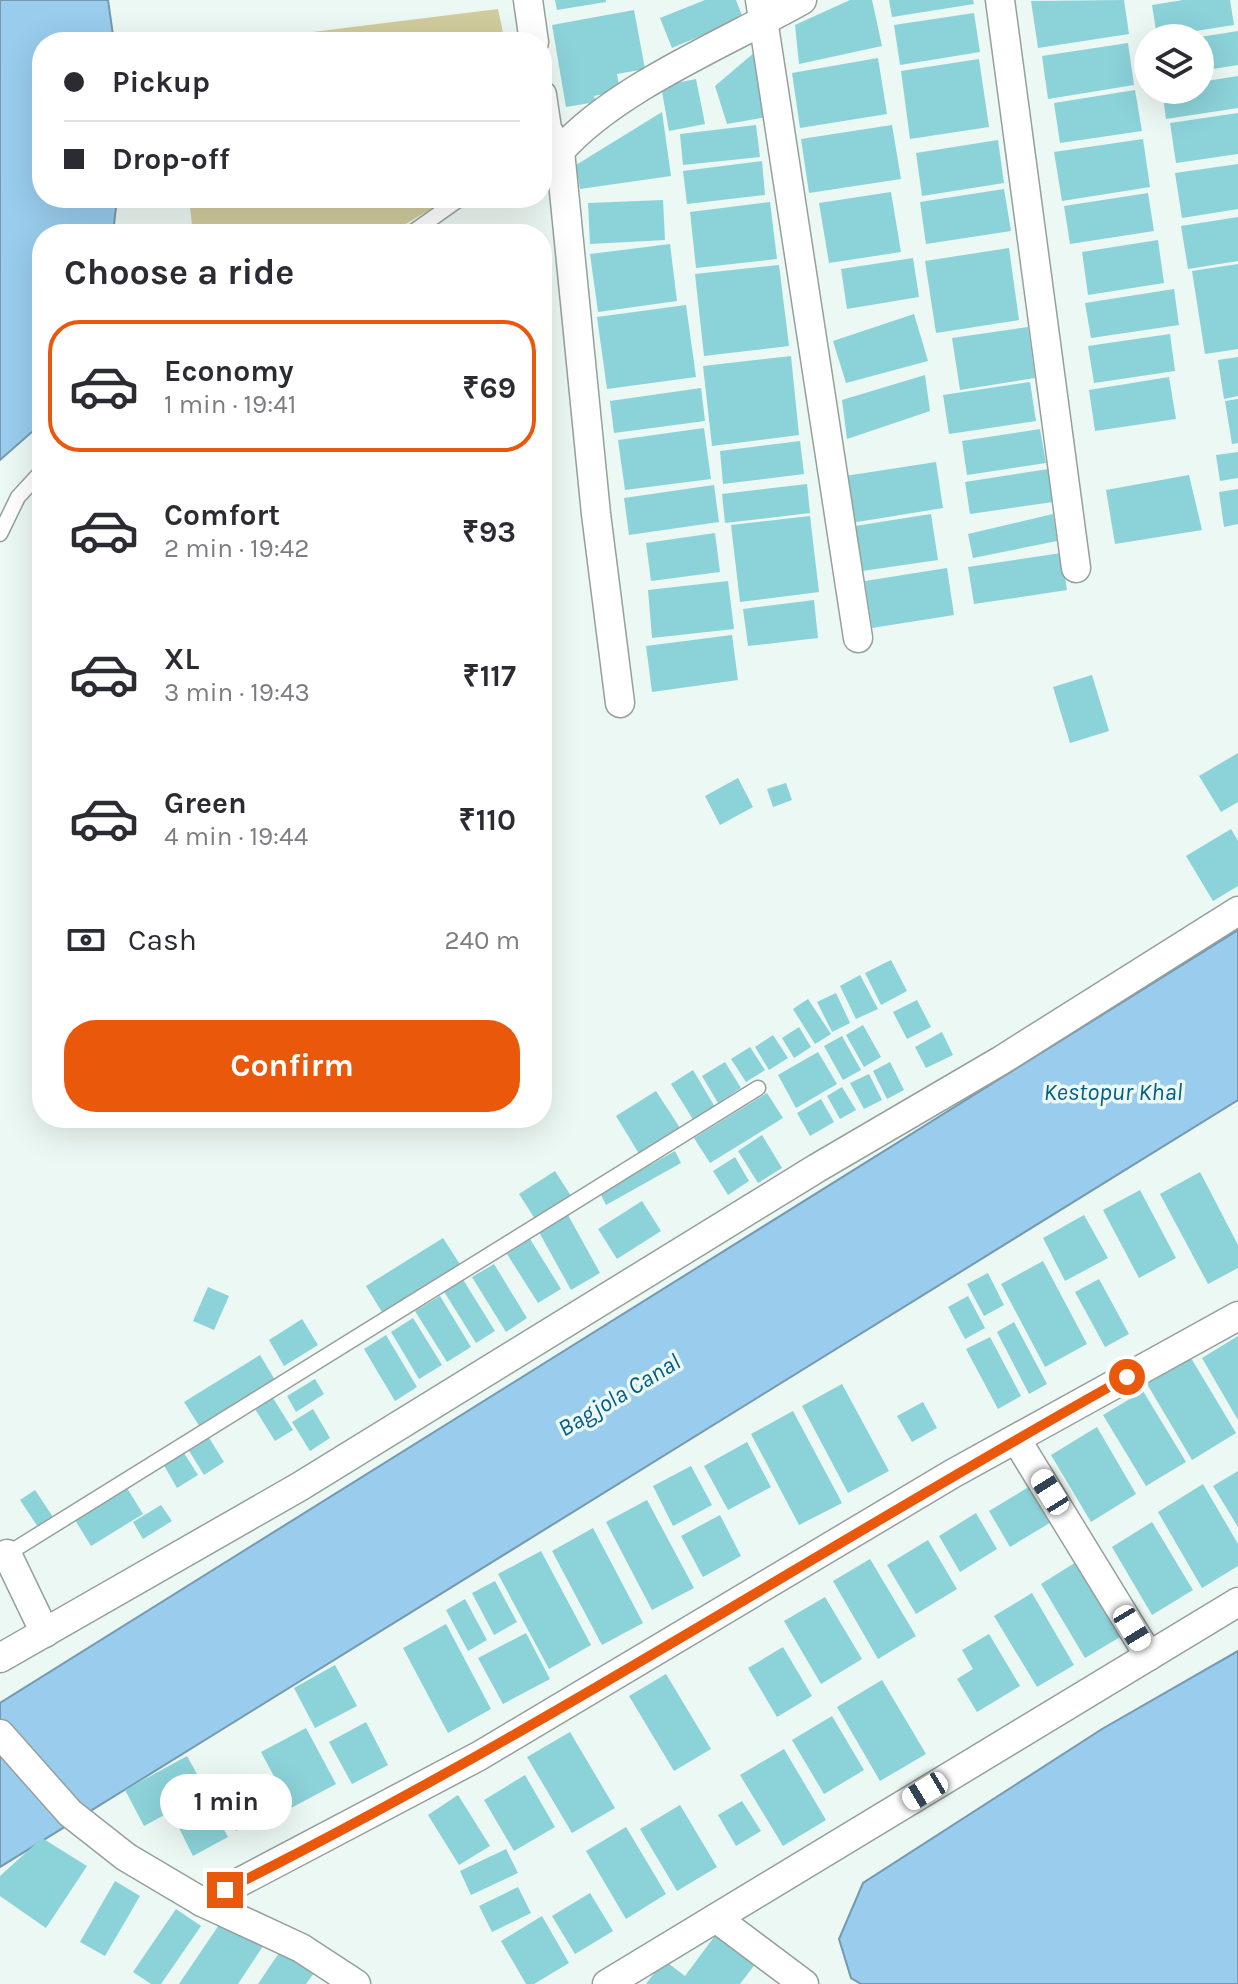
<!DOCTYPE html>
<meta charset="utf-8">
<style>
body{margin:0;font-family:Karla,sans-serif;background:#f2f2f3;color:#2b2b33;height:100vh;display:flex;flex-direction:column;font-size:30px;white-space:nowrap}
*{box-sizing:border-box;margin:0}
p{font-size:26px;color:#7c7c81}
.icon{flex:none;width:44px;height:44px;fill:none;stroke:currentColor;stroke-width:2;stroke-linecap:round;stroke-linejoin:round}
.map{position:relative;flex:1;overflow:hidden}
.drawer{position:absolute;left:32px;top:224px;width:520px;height:904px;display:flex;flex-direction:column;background:#fff;border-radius:32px;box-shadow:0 8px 32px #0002}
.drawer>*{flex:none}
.hud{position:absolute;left:32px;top:32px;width:520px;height:176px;border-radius:32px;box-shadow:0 8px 32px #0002;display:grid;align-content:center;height:176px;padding:0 32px;background:#fff}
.controls{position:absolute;left:1134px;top:24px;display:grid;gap:16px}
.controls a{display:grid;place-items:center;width:80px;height:80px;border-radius:50%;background:#fff;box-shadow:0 8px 32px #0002;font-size:40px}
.end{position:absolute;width:36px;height:36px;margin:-18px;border:10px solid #ea580c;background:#fff;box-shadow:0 0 0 4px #fff}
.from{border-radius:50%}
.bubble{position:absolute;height:56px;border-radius:28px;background:#fff;box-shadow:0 8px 32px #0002;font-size:26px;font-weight:700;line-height:56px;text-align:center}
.car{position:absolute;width:24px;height:48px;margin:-24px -12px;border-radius:10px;box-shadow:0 0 6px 2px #0007;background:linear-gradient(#fff 24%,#345 0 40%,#fff 0 76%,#345 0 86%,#fff 0)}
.hud b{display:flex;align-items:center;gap:28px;height:76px;font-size:30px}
.hud b+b{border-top:2px solid #e1e1e2}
.hud i{width:20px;height:20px;background:#2b2b33}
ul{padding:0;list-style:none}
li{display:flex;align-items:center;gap:24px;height:132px;margin:0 16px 12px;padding:0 16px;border:4px solid transparent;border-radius:32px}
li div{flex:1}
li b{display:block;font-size:30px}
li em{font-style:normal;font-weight:700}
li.selected{border-color:#ea580c}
li>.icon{width:72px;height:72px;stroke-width:1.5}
h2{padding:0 32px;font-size:36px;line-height:96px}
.pay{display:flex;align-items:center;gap:20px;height:88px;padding:0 32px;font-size:30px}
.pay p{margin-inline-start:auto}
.action{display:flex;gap:16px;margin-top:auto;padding:16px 32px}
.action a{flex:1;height:92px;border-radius:32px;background:#ea580c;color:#fff;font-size:32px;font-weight:700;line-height:92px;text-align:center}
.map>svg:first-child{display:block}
.green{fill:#d1cc9d}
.water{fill:#99cced;stroke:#759ab0;stroke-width:2}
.building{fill:#8cd2d9}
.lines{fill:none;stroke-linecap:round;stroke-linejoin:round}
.service-casing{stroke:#95a09c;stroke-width:17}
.minor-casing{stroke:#95a09c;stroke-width:31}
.service{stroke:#fff;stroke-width:14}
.minor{stroke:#fff;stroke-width:28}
.route{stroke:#ea580c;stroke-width:10}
.labels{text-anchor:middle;stroke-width:7;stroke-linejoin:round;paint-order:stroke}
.water-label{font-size:24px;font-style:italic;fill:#005d87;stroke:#ecf8f3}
</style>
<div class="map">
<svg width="1238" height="1984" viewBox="0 0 1238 1984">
<rect width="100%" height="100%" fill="#ecf8f3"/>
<g class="green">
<path d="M498 9 505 42H232Z"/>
<path d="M189 198H449L389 234H193Z"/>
</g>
<g class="water">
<path d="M0 0H108L114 42H42V198H117L113 234H42V423L0 460Z"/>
<path d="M1238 930V1100L0 1867V1703Z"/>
<path d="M1238 1651V1984H861L851 1978 839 1939 863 1883 1102 1729Z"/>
</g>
<g class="building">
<path d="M555 0H606V2L557 10Z"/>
<path d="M705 0H736L743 18 672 48 660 18Z"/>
<path d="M850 0H872L882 46 799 64 795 25Z"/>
<path d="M889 0H973L974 4 892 17Z"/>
<path d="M1124 0 1129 34 1038 48 1031 1Z"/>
<path d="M1183 0H1230L1234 25 1157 37 1152 5Z"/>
<path d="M634 10 645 69 617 74 620 91 594 96 596 102 566 107 552 25Z"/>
<path d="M974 13 980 52 900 65 894 25Z"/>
<path d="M1238 31V65L1200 71V37Z"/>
<path d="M1128 43 1134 85 1048 99 1042 56Z"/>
<path d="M755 52 767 117 727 124 715 86Z"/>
<path d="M878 58 887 114 800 128 792 73Z"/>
<path d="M979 59 989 127 910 139 901 71Z"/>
<path d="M1238 76V108L1166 119 1162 90H1200V82Z"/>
<path d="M696 79 705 124 669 131 661 86Z"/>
<path d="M1135 90 1142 131 1060 143 1054 103Z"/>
<path d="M662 112 671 176 580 189 576 165Z"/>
<path d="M1238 113V154L1176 163 1170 123Z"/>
<path d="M756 125 760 157 683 165 680 134Z"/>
<path d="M892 125 901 179 809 193 801 139Z"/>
<path d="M1143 139 1150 187 1062 201 1054 152Z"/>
<path d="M998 140 1004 183 922 196 916 153Z"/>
<path d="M762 161 765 195 687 204 683 171Z"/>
<path d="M1238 164V209L1182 218 1175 173Z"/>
<path d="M1004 189 1011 231 926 244 920 202Z"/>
<path d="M891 192 901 252 829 263 819 203Z"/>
<path d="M1148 193 1154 231 1070 244 1064 206Z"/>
<path d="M663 200 665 240 590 244 588 203Z"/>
<path d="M770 202 777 259 696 268 690 212Z"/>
<path d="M1238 217V261L1188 269 1181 226Z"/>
<path d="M1158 240 1164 283 1088 295 1082 252Z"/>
<path d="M670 244 677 301 598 312 590 254Z"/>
<path d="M1009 248 1019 320 936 333 925 261Z"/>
<path d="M913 258 919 297 847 309 841 269Z"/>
<path d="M1238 264V349L1205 354 1192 271Z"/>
<path d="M779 265 789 346 704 356 695 274Z"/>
<path d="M1174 289 1179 325 1091 338 1085 303Z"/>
<path d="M686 305 696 377 607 389 597 317Z"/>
<path d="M914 314 928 361 846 383 833 341Z"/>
<path d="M1028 327 1035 378 960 390 952 338Z"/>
<path d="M1170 334 1175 371 1094 383 1088 346Z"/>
<path d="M791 356 799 435 712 446 703 366Z"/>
<path d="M1238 357V396L1224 399 1218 360Z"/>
<path d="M925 375 930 411 847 439 842 400Z"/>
<path d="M1169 377 1176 419 1095 431 1089 390Z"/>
<path d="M1030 382 1036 421 949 434 943 395Z"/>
<path d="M701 388 705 421 614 433 610 401Z"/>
<path d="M1238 399V443L1232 444 1225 401Z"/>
<path d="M704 428 711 479 625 490 618 440Z"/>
<path d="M1040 429 1046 463 967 475 962 441Z"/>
<path d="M800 441 804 474 723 484 720 451Z"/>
<path d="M1238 452V478L1220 481 1216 455Z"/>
<path d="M936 462 943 508 851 523 845 476Z"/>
<path d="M1048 469 1053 502 970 514 965 482Z"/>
<path d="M1189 475 1202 530 1115 544 1106 490Z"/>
<path d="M807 484 810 513 725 523 722 494Z"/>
<path d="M714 485 719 522 629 535 624 498Z"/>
<path d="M1238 489V524L1224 527 1219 492Z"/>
<path d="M931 514 938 560 862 571 855 526Z"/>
<path d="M1053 514 1057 541 973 558 968 534Z"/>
<path d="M810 516 819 592 740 602 731 525Z"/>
<path d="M715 533 720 572 651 581 646 543Z"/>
<path d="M1061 553 1067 590 974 604 968 567Z"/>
<path d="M947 568 954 615 872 628 865 581Z"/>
<path d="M728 581 734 629 652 638 648 590Z"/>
<path d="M814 600 818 638 748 646 743 609Z"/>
<path d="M732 635 738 680 652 692 646 646Z"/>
<path d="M1092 675 1109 731 1070 743 1053 687Z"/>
<path d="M1238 753V802L1221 812 1199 776Z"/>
<path d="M738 778 753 807 720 825 705 796Z"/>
<path d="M786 783 792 800 773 807 767 789Z"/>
<path d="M1231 829 1238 841V886L1213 901 1186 856Z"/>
<path d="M891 960 907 991 881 1005 865 973Z"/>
<path d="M860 975 878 1009 856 1019 840 986Z"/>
<path d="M836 993 850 1023 832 1032 817 1002Z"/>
<path d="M808 999 831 1034 815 1044 793 1009Z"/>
<path d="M917 1000 931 1027 907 1039 893 1012Z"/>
<path d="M863 1025 881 1057 864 1067 846 1035Z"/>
<path d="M799 1027 811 1047 794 1058 782 1038Z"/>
<path d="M942 1032 953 1055 926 1068 915 1047Z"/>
<path d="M773 1035 788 1058 769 1070 755 1047Z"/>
<path d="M842 1036 861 1070 843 1080 824 1046Z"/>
<path d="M750 1047 765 1070 746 1082 731 1059Z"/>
<path d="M818 1052 837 1084 796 1108 778 1075Z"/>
<path d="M725 1062 741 1088 718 1103 702 1076Z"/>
<path d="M890 1062 904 1090 887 1099 873 1071Z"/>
<path d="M693 1070 715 1107 694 1121 671 1084Z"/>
<path d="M869 1074 882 1100 864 1109 850 1083Z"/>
<path d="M842 1087 856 1110 840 1119 827 1096Z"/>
<path d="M656 1091 682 1131 641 1157 616 1116Z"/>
<path d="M767 1093 783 1118 710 1163 694 1138Z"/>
<path d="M821 1099 834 1122 810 1136 797 1113Z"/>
<path d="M762 1135 782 1168 758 1183 738 1151Z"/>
<path d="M675 1151 681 1163 606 1205 600 1193Z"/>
<path d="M735 1157 749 1181 728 1195 713 1171Z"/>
<path d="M555 1171 573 1199 537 1222 519 1194Z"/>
<path d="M1200 1172 1238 1245V1268L1208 1284 1160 1194Z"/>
<path d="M1140 1190 1176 1258 1139 1278 1103 1210Z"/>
<path d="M642 1201 661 1231 617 1259 598 1229Z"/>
<path d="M568 1215 600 1273 571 1290 539 1232Z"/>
<path d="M1084 1215 1108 1258 1065 1281 1043 1238Z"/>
<path d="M443 1238 463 1269 385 1317 366 1286Z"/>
<path d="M530 1239 561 1289 538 1303 507 1254Z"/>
<path d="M1043 1261 1087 1344 1045 1367 1001 1284Z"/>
<path d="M494 1264 527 1318 506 1332 472 1277Z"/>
<path d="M988 1273 1004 1305 984 1316 967 1284Z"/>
<path d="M462 1278 495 1331 476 1343 443 1290Z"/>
<path d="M1099 1279 1129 1334 1105 1347 1075 1292Z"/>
<path d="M208 1287 229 1296 214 1330 193 1321Z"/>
<path d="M440 1296 471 1347 447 1362 415 1311Z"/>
<path d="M968 1296 985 1328 965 1339 948 1307Z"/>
<path d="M413 1318 442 1365 419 1379 391 1332Z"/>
<path d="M302 1319 318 1345 284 1366 269 1340Z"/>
<path d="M1014 1322 1047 1384 1029 1394 997 1332Z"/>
<path d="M386 1335 417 1387 395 1401 364 1349Z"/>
<path d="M1238 1336V1420L1202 1358Z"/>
<path d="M990 1337 1021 1396 998 1409 966 1349Z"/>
<path d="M260 1355 275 1380 200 1427 184 1402Z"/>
<path d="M1191 1358 1236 1433 1192 1460 1147 1384Z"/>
<path d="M315 1379 324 1394 296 1412 287 1396Z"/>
<path d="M842 1384 889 1471 848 1493 802 1406Z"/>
<path d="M1143 1391 1186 1462 1146 1486 1103 1415Z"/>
<path d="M273 1398 293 1430 275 1441 255 1409Z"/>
<path d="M923 1402 937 1428 912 1442 897 1416Z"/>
<path d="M313 1409 330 1438 310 1451 292 1422Z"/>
<path d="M793 1411 842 1503 799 1525 751 1434Z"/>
<path d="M1097 1427 1136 1494 1091 1522 1051 1455Z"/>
<path d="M206 1433 224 1462 204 1475 186 1446Z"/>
<path d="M747 1442 771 1487 728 1510 704 1466Z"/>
<path d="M182 1450 198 1475 177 1488 162 1462Z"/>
<path d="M691 1466 712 1505 673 1526 653 1486Z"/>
<path d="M1238 1471V1527L1213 1486Z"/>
<path d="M1203 1484 1238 1544V1566L1202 1588 1158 1512Z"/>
<path d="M1032 1485 1053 1521 1010 1547 989 1511Z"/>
<path d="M127 1488 143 1514 91 1546 75 1520Z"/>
<path d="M35 1490 53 1517 38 1527 20 1500Z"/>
<path d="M647 1500 694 1588 652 1610 606 1522Z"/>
<path d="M161 1505 172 1521 143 1539 133 1522Z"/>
<path d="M976 1513 997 1549 960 1572 939 1536Z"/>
<path d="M720 1515 741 1556 703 1577 681 1536Z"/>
<path d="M1152 1522 1193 1590 1152 1615 1112 1547Z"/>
<path d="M593 1528 643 1623 602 1645 552 1551Z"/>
<path d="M928 1540 957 1589 916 1614 887 1565Z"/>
<path d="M541 1551 591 1645 549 1669 498 1574Z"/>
<path d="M870 1559 916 1636 878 1659 833 1581Z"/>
<path d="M1081 1559 1125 1634 1085 1658 1041 1584Z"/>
<path d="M495 1581 517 1622 494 1635 472 1593Z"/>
<path d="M1032 1593 1074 1665 1037 1687 994 1616Z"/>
<path d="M825 1597 862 1659 821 1684 784 1621Z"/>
<path d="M465 1599 487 1640 468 1651 446 1610Z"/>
<path d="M446 1624 491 1709 448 1733 403 1648Z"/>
<path d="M526 1633 550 1679 503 1704 478 1658Z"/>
<path d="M989 1634 1020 1686 977 1712 957 1679 973 1669 962 1650Z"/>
<path d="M783 1647 812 1696 777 1717 748 1668Z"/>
<path d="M335 1665 357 1706 315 1728 294 1688Z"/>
<path d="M666 1674 711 1749 674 1771 629 1696Z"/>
<path d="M882 1680 926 1754 880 1781 837 1707Z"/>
<path d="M832 1716 864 1770 824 1794 792 1740Z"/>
<path d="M366 1722 388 1765 352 1784 329 1742Z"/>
<path d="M306 1728 336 1784 291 1808 261 1752Z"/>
<path d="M570 1732 615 1808 572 1833 527 1757Z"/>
<path d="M784 1749 826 1820 783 1846 740 1775Z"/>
<path d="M187 1756 207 1792 144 1826 125 1790Z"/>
<path d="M525 1775 555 1827 514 1851 484 1800Z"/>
<path d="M259 1782 274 1811 236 1831 220 1803Z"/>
<path d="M458 1795 490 1846 459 1865 428 1815Z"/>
<path d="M742 1801 761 1831 736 1846 718 1815Z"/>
<path d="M680 1805 717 1867 677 1891 640 1829Z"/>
<path d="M212 1807 228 1837 193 1856 178 1826Z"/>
<path d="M626 1827 666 1894 626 1919 586 1851Z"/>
<path d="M42 1838 87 1866 46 1928 0 1896V1876Z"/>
<path d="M506 1849 518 1873 471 1895 460 1871Z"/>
<path d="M115 1881 140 1896 105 1956 80 1942Z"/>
<path d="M518 1887 531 1913 492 1932 479 1906Z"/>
<path d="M590 1893 613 1931 575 1954 552 1916Z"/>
<path d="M176 1909 201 1926 161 1984H151L133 1972Z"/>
<path d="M542 1916 569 1963 534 1984H526L501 1941Z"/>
<path d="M223 1919 263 1946 238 1984H179Z"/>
<path d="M717 1933 756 1963 740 1984H646L664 1960 685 1976Z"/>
<path d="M281 1950 314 1973 306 1984H258Z"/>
</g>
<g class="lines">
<g class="service-casing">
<g id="service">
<path d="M410 234 461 198"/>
<path d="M0 534 18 497 42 471"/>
<path d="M4 1556 758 1088"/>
</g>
</g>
<g class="minor-casing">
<g id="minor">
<path d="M528 0 534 42"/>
<path d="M760 0 858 638"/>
<path d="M1000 0 1076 568"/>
<path d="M542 95 547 129 560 151C615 88 728 42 802 0"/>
<path d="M560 151 596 514 620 703"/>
<path d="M1016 1439 1149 1656"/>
<path d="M7 1554 45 1633"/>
<path d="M0 1658 299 1487 817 1168 1000 1061 1238 911"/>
<path d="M0 1734 70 1813 126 1857 202 1902 301 1948 356 1984"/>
<path d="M202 1902 479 1756 952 1474 1238 1316"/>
<path d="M716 1918 804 1984"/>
<path d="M607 1984 1238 1602"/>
</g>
</g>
<use href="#service" class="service"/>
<use href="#minor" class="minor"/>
</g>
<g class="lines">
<path class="route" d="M225 1890C535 1736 825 1545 1127 1377"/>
</g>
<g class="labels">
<g class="water-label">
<text x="1113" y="1100">Kestopur Khal</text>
<text transform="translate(619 1395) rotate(-31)" y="8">Bagjola Canal</text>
</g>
</g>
</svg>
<div class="controls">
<a><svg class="icon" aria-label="layers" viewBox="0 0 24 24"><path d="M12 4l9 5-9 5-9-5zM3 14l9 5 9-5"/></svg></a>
</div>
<i class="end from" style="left:1127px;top:1377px"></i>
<i class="end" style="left:225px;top:1890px"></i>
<div class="bubble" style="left:160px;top:1774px;width:132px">1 min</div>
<i class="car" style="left:1050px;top:1492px;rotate:328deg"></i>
<i class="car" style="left:1132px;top:1628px;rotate:149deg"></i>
<i class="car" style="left:925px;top:1791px;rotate:239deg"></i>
<div class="hud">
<b><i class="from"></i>Pickup</b>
<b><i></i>Drop-off</b>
</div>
<section class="drawer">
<h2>Choose a ride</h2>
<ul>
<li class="selected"><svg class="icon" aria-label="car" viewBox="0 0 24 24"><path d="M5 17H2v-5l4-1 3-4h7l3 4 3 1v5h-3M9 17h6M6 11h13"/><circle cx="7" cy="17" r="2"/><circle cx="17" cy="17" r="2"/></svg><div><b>Economy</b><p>1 min · 19:41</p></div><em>₹69</em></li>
<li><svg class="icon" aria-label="car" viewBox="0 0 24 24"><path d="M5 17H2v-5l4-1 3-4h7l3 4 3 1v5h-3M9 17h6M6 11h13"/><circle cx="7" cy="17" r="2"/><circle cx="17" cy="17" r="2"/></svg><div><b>Comfort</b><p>2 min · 19:42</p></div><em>₹93</em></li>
<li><svg class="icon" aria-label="car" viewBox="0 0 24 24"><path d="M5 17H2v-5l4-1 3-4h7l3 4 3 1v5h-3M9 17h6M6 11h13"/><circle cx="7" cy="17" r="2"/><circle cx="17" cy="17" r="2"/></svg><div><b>XL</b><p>3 min · 19:43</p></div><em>₹117</em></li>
<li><svg class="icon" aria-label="car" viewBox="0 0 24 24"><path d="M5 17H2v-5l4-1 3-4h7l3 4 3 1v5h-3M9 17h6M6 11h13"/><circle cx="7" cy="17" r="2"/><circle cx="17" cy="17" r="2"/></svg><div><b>Green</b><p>4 min · 19:44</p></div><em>₹110</em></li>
</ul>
<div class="pay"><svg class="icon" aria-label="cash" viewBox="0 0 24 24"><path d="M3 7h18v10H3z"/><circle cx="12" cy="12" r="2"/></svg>Cash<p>240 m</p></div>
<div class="action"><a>Confirm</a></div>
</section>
</div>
